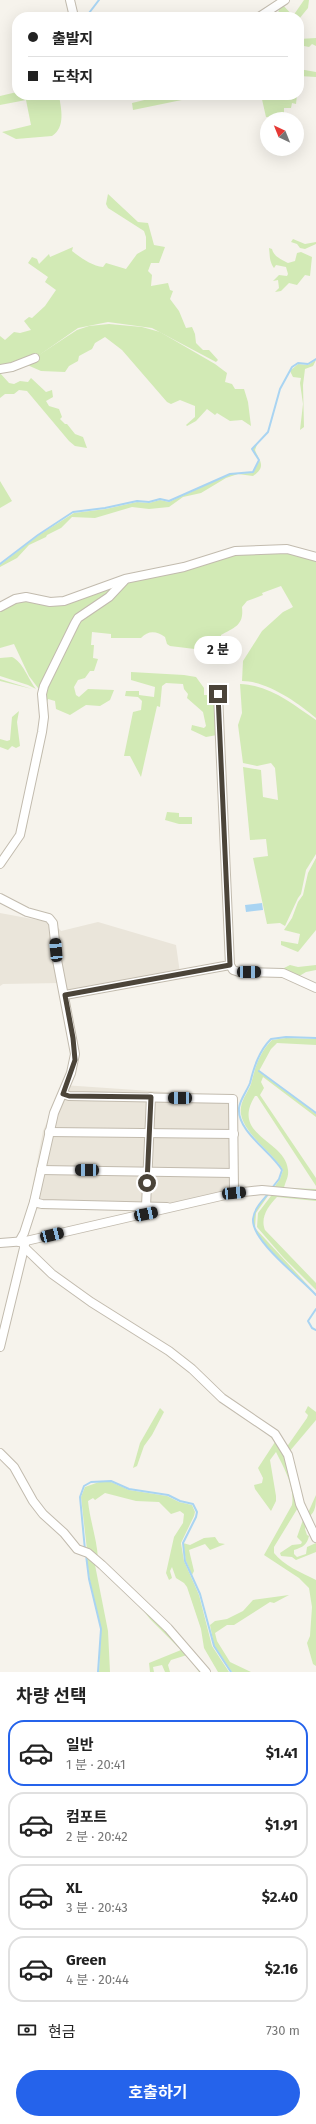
<!DOCTYPE html>
<html lang="ko">
<meta charset="utf-8">
<style>
body{margin:0;font-family:"Fira Sans","Noto Sans KR",sans-serif;background:#f2f2f2;color:#222;height:100vh;display:flex;flex-direction:column;font-size:15px;white-space:nowrap}
*{box-sizing:border-box;margin:0}
p{font-size:13px;color:#767676}
.icon{flex:none;width:22px;height:22px;fill:none;stroke:currentColor;stroke-width:2;stroke-linecap:round;stroke-linejoin:round}
.map{position:relative;height:1672px;overflow:hidden}
.panel{display:flex;flex-direction:column;background:#fff;flex:1}
.panel>*{flex:none}
.guide{position:absolute;left:12px;top:12px;width:292px;height:88px;border-radius:16px;box-shadow:0 4px 16px #0002;display:grid;align-content:center;height:88px;padding:0 16px;background:#fff}
.needle{width:26px;rotate:317deg}
.buttons{position:absolute;left:260px;top:112px;display:grid;gap:8px}
.buttons a{display:grid;place-items:center;width:44px;height:44px;border-radius:50%;background:#fff;box-shadow:0 4px 16px #0002;font-size:20px}
.end{position:absolute;width:18px;height:18px;margin:-9px;border:5px solid #4b4439;background:#fff;box-shadow:0 0 0 2px #fff}
.from{border-radius:50%}
.bubble{position:absolute;height:28px;border-radius:14px;background:#fff;box-shadow:0 4px 16px #0002;font-size:13px;font-weight:700;line-height:28px;text-align:center}
.car{position:absolute;width:12px;height:24px;margin:-12px -6px;border-radius:5px;box-shadow:0 0 3px 1px #0007;background:linear-gradient(#222 24%,#8ab4d8 0 40%,#222 0 76%,#8ab4d8 0 86%,#222 0)}
.guide b{display:flex;align-items:center;gap:14px;height:38px;font-size:15px}
.guide b+b{border-top:1px solid #e0e0e0}
.guide i{width:10px;height:10px;background:#222}
ul{padding:0;list-style:none}
li{display:flex;align-items:center;gap:12px;height:66px;margin:0 8px 6px;padding:0 8px;border:2px solid #e0e0e0;border-radius:16px}
li div{flex:1}
li b{display:block;font-size:15px}
li em{font-style:normal;font-weight:700}
li.active{border-color:#2563eb}
li>.icon{width:36px;height:36px;stroke-width:1.5}
h2{padding:0 16px;font-size:18px;line-height:48px}
.pay{display:flex;align-items:center;gap:10px;height:44px;padding:0 16px;font-size:15px}
.pay p{margin-inline-start:auto}
.action{display:flex;gap:8px;margin-top:auto;padding:8px 16px}
.action a{flex:1;height:46px;border-radius:24px;background:#2563eb;color:#fff;font-size:16px;font-weight:700;line-height:46px;text-align:center}
.map>svg:first-child{display:block}
.residential{fill:#eae5da}
.green{fill:#d2eab5}
.water{fill:#a9d4f2}
.lines{fill:none;stroke-linecap:round;stroke-linejoin:round}
.stream{stroke:#a9d4f2;stroke-width:2}
.minor-casing{stroke:#c2bbae;stroke-width:10}
.minor{stroke:#fff;stroke-width:8}
.route{stroke:#4b4439;stroke-width:5}
</style>
<div class="map">
<svg width="316" height="1672" viewBox="0 0 316 1672">
<rect width="100%" height="100%" fill="#f6f3ec"/>
<g class="residential">
<path d="M0 913 54 923 61 931 98 922 176 945 180 973 65 996 60 983 3 984 0 986Z"/>
<path d="M63 1085 238 1097V1193L167 1211 28 1209 43 1131Z"/>
</g>
<g class="green">
<path d="M304 0H309L308 8 299 19V17H273L279 11 277 7 282 4 293 16Z"/>
<path d="M316 38V46L312 44 309 47 299 45V39Z"/>
<path d="M299 69 316 72V77L299 76Z"/>
<path d="M17 92V95H59C61 109 66 127 52 136L16 139 2 132 31 125 26 100 0 105V96Z"/>
<path d="M165 95H206L133 110 132 103Z"/>
<path d="M261 95H297L296 104 292 103 291 108H284V119L266 117Z"/>
<path d="M108 194 138 222 148 223 154 245 165 247 159 263H151L148 271 152 275 151 286 168 283 170 290 173 291 170 299 179 311 186 328 192 327 195 334 196 343 203 350H209L218 360 216 362 152 328 108 322 78 328 35 358 0 368V333V336L5 340 14 332 20 333 31 330 24 321 29 317 32 318 45 306 56 290 45 282 48 277 28 263 32 257 37 259 39 264 49 254 50 257 73 247 72 251C81 258 92 266 103 267L106 263 126 269 137 254 146 249V237L144 231 108 208 106 204Z"/>
<path d="M293 239 305 244 316 242V244L305 249 300 248 297 244 291 242Z"/>
<path d="M269 248 272 249C274 257 281 259 288 263L295 261 297 253 301 252 312 257 310 276 305 275 297 285 289 283 281 291 275 292 279 288 278 280 273 281 279 275 287 276 288 274 286 267 276 265 274 268C269 261 270 255 269 248Z"/>
<path d="M109 324 142 327 160 332 215 364 227 373 225 382 232 384 235 389H244L248 402 251 426 242 420 230 421 217 413 215 415 207 409 196 421 187 426 186 425 195 417V406L180 400 171 404 167 402 122 350 105 337 95 343 92 349 79 356 78 361 69 366 65 372 41 371 25 364 77 330 89 326Z"/>
<path d="M316 360 313 366 305 369 303 385 304 427 300 430 303 404 300 383 301 378 293 377 290 371 298 364 308 365Z"/>
<path d="M0 373 9 383 14 384 20 381 28 382 31 378 46 392 52 390 53 397 46 401 49 406 59 409 62 417 60 419 65 424H67L75 434 83 437 87 448 75 446 69 441 27 391 19 390 14 394H5L0 398Z"/>
<path d="M258 442 255 450C258 459 268 466 253 476L238 474 226 478 201 493 183 497 169 507 149 509 132 507 95 518 72 517 61 528 47 535 46 537 29 545 17 558 0 567V565L39 535 74 513 106 509 137 502 149 503 160 500 169 502 230 474 253 473 260 460 252 449Z"/>
<path d="M0 481 12 501 0 508Z"/>
<path d="M284 552 316 559V718C297 702 267 681 242 681L243 661 262 631 283 612 293 607 281 586 262 593 263 595 247 601 242 607C244 625 235 627 221 635V638L209 642 203 650 170 646 167 644 165 637C157 631 148 630 141 638H111V634L92 632 91 645H94L93 658 98 659 94 671H90L85 678 78 680 74 687 76 695 79 697 88 689 114 690 110 700 100 706 86 705 70 715 56 709 55 701 48 699 46 704C48 739 39 769 30 802 27 815 29 829 21 841L33 782 43 694 74 626 126 581 224 556Z"/>
<path d="M116 587 80 614 41 692 29 676 14 644 0 648V608L18 600 45 602Z"/>
<path d="M12 657C23 662 28 679 36 689L28 685 0 676V658Z"/>
<path d="M131 672 184 675 196 677 204 688V695H215L217 735 206 737 191 730 192 725 204 728 206 726 203 712 187 698 188 694 184 689 183 684 166 683 162 686 160 707 157 706 141 777 130 756H124L133 712 141 710 142 701 138 697 125 696 126 691H139V695L154 697 155 687 131 680Z"/>
<path d="M0 679 32 689 0 681Z"/>
<path d="M240 684C270 685 292 704 316 720V854L306 870 301 894 298 898 285 926 280 923 267 924 253 858 268 856 266 839 250 840 243 767 261 770 263 797 278 800 275 768 271 763 257 766 243 763 238 725 242 713Z"/>
<path d="M19 711 17 722 20 746 16 748 12 746 8 750 0 747V739L7 741 10 740 12 717Z"/>
<path d="M167 812 179 813V817H192V824H179L165 820Z"/>
<path d="M316 858V930L298 952 281 945V941L298 944 300 934 284 930 292 918 298 902 303 895 308 873Z"/>
<path d="M290 965 298 967 316 965V970L306 972 296 978 284 973V968Z"/>
<path d="M286 1038 316 1039V1045L277 1043 271 1049 259 1071 316 1114V1117L263 1077 261 1082 264 1088 260 1095 316 1178V1186L257 1096H255C230 1136 286 1140 288 1170 289 1177 285 1182 284 1188L316 1189V1194L273 1189 280 1179 283 1170C273 1152 237 1130 241 1107 242 1099 248 1092 251 1084 255 1068 259 1053 272 1040Z"/>
<path d="M274 1192 316 1197V1201L277 1197C268 1206 260 1218 265 1230L316 1283V1290L283 1257 257 1227 258 1213Z"/>
<path d="M270 1193 256 1213 255 1228 316 1294C302 1280 253 1240 253 1222 253 1210 263 1200 270 1193Z"/>
<path d="M308 1406 316 1412V1420L289 1452 286 1448 307 1418 308 1415 305 1412Z"/>
<path d="M160 1408 164 1412 152 1435 144 1446 137 1466 133 1468 140 1443Z"/>
<path d="M263 1428C288 1446 291 1479 299 1506L274 1547V1553C283 1565 302 1573 316 1580V1666L313 1664 307 1643 310 1636 312 1607 309 1588 299 1578 264 1555 292 1505C295 1487 284 1468 276 1452L270 1460 276 1496V1501L271 1511 255 1489 254 1485 262 1483 263 1478 258 1468 275 1442Z"/>
<path d="M99 1482H111L129 1490 167 1496 179 1502 192 1505 195 1512 194 1516 181 1543 184 1561 199 1595 212 1646 229 1672H218L204 1648 201 1629 187 1587 184 1583 176 1578 172 1567 170 1571 172 1578 169 1580 166 1573 174 1537 183 1523 184 1514 180 1511 171 1514 159 1502 136 1501 105 1493 95 1500 93 1498 88 1501C90 1521 97 1539 98 1559L87 1550 81 1497 85 1487Z"/>
<path d="M316 1495C316 1503 316 1513 308 1517L307 1515Z"/>
<path d="M304 1517 307 1524 305 1529 307 1535 309 1536C307 1545 303 1547 294 1550V1554L297 1557 306 1554 307 1547 316 1543V1552L296 1560 292 1557 281 1556 280 1553 292 1545 301 1544 302 1542 297 1537Z"/>
<path d="M215 1537 219 1543 225 1544 210 1550 205 1544 189 1550 194 1571 192 1575 186 1561 183 1543 190 1545 204 1538Z"/>
<path d="M86 1554 98 1564 95 1565 108 1631 110 1672H99L101 1629 91 1587Z"/>
<path d="M289 1595 274 1603 270 1602 234 1625H227L215 1633 217 1641 230 1662 251 1672H232L214 1645 210 1625 215 1621 227 1619 243 1611 253 1600Z"/>
<path d="M135 1600 169 1631 204 1672H199L187 1655 171 1660 168 1665 170 1672H165L162 1665 153 1667 154 1672H150L149 1663 181 1650 150 1619Z"/>
</g>
<path class="water" d="M262 903 263 910 246 912 245 905Z"/>
<g class="lines">
<g class="stream">
<path d="M86 17 99 0"/>
<path d="M0 564 38 535 73 512 105 508 137 501 149 502 160 499 169 501 230 474 253 472 259 460 252 449 268 432 280 389 292 367 298 363 308 364 316 359"/>
<path d="M259 1071 316 1113"/>
<path d="M272 1188 279 1179 282 1170C272 1152 237 1132 239 1108 240 1099 247 1091 250 1083 254 1067 259 1051 271 1039L286 1037 316 1038"/>
<path d="M269 1193C262 1201 254 1209 253 1219 251 1241 302 1279 316 1295"/>
<path d="M316 1309 308 1321 312 1328 316 1330"/>
<path d="M85 1550 80 1497 84 1486 91 1482 111 1481 129 1489 168 1495 180 1501 193 1504 197 1512 196 1517 183 1543 185 1561 200 1594 214 1646 231 1672"/>
<path d="M86 1555 89 1579 101 1629 98 1672"/>
</g>
<g class="minor-casing">
<g id="minor">
<path d="M70 0 74 17"/>
<path d="M259 17 285 0"/>
<path d="M0 369 12 367 35 358"/>
<path d="M0 607 15 599 26 597 50 602 64 601 125 579 184 567 235 551 287 549 316 557"/>
<path d="M0 864 20 835 42 732 44 717 42 694 44 686 75 623 78 618 109 597 124 581"/>
<path d="M0 898 27 912 49 918 53 923 57 960 75 1054 71 1073 54 1113 34 1202 24 1233 19 1242"/>
<path d="M230 965 233 970 239 972 283 973 316 988"/>
<path d="M65 995 230 965 218 694"/>
<path d="M63 1094 69 1096 233 1099 234 1193"/>
<path d="M49 1132 234 1134"/>
<path d="M41 1170 233 1173"/>
<path d="M34 1202 42 1204 167 1207"/>
<path d="M146 1206 151 1097"/>
<path d="M0 1243 26 1241 234 1193 262 1190 316 1195"/>
<path d="M24 1247 52 1274 91 1302 169 1351 192 1369 222 1398 275 1434 288 1455 300 1504 316 1538"/>
<path d="M0 1347 25 1244"/>
<path d="M0 1453 14 1467 33 1501 43 1514 64 1533 77 1549 88 1553 102 1565 168 1628 206 1672"/>
</g>
</g>
<use href="#minor" class="minor"/>
</g>
<g class="lines">
<path class="route" d="M147 1183 151 1097 69 1096 63 1094 75 1060 73 1038 65 995 230 965 218 694"/>
</g>
</svg>
<div class="buttons">
<a><svg class="needle" viewBox="-14 -14 28 28"><path d="M0-13l5 13h-10z" fill="#e53935"/><path d="M0 13l5-13h-10z" fill="#767676"/></svg></a>
</div>
<i class="end from" style="left:147px;top:1183px"></i>
<i class="end" style="left:218px;top:694px"></i>
<div class="bubble" style="left:194px;top:636px;width:48px">2 분</div>
<i class="car" style="left:56px;top:950px;rotate:355deg"></i>
<i class="car" style="left:249px;top:972px;rotate:90deg"></i>
<i class="car" style="left:180px;top:1098px;rotate:270deg"></i>
<i class="car" style="left:87px;top:1170px;rotate:271deg"></i>
<i class="car" style="left:234px;top:1193px;rotate:85deg"></i>
<i class="car" style="left:146px;top:1214px;rotate:78deg"></i>
<i class="car" style="left:52px;top:1235px;rotate:76deg"></i>
<div class="guide">
<b><i class="from"></i>출발지</b>
<b><i></i>도착지</b>
</div>
</div>
<section class="panel">
<h2>차량 선택</h2>
<ul>
<li class="active"><svg class="icon" aria-label="car" viewBox="0 0 24 24"><path d="M5 17H2v-5l4-1 3-4h7l3 4 3 1v5h-3M9 17h6M6 11h13"/><circle cx="7" cy="17" r="2"/><circle cx="17" cy="17" r="2"/></svg><div><b>일반</b><p>1 분 · 20:41</p></div><em>$1.41</em></li>
<li><svg class="icon" aria-label="car" viewBox="0 0 24 24"><path d="M5 17H2v-5l4-1 3-4h7l3 4 3 1v5h-3M9 17h6M6 11h13"/><circle cx="7" cy="17" r="2"/><circle cx="17" cy="17" r="2"/></svg><div><b>컴포트</b><p>2 분 · 20:42</p></div><em>$1.91</em></li>
<li><svg class="icon" aria-label="car" viewBox="0 0 24 24"><path d="M5 17H2v-5l4-1 3-4h7l3 4 3 1v5h-3M9 17h6M6 11h13"/><circle cx="7" cy="17" r="2"/><circle cx="17" cy="17" r="2"/></svg><div><b>XL</b><p>3 분 · 20:43</p></div><em>$2.40</em></li>
<li><svg class="icon" aria-label="car" viewBox="0 0 24 24"><path d="M5 17H2v-5l4-1 3-4h7l3 4 3 1v5h-3M9 17h6M6 11h13"/><circle cx="7" cy="17" r="2"/><circle cx="17" cy="17" r="2"/></svg><div><b>Green</b><p>4 분 · 20:44</p></div><em>$2.16</em></li>
</ul>
<div class="pay"><svg class="icon" aria-label="cash" viewBox="0 0 24 24"><path d="M3 7h18v10H3z"/><circle cx="12" cy="12" r="2"/></svg>현금<p>730 m</p></div>
<div class="action"><a>호출하기</a></div>
</section>
